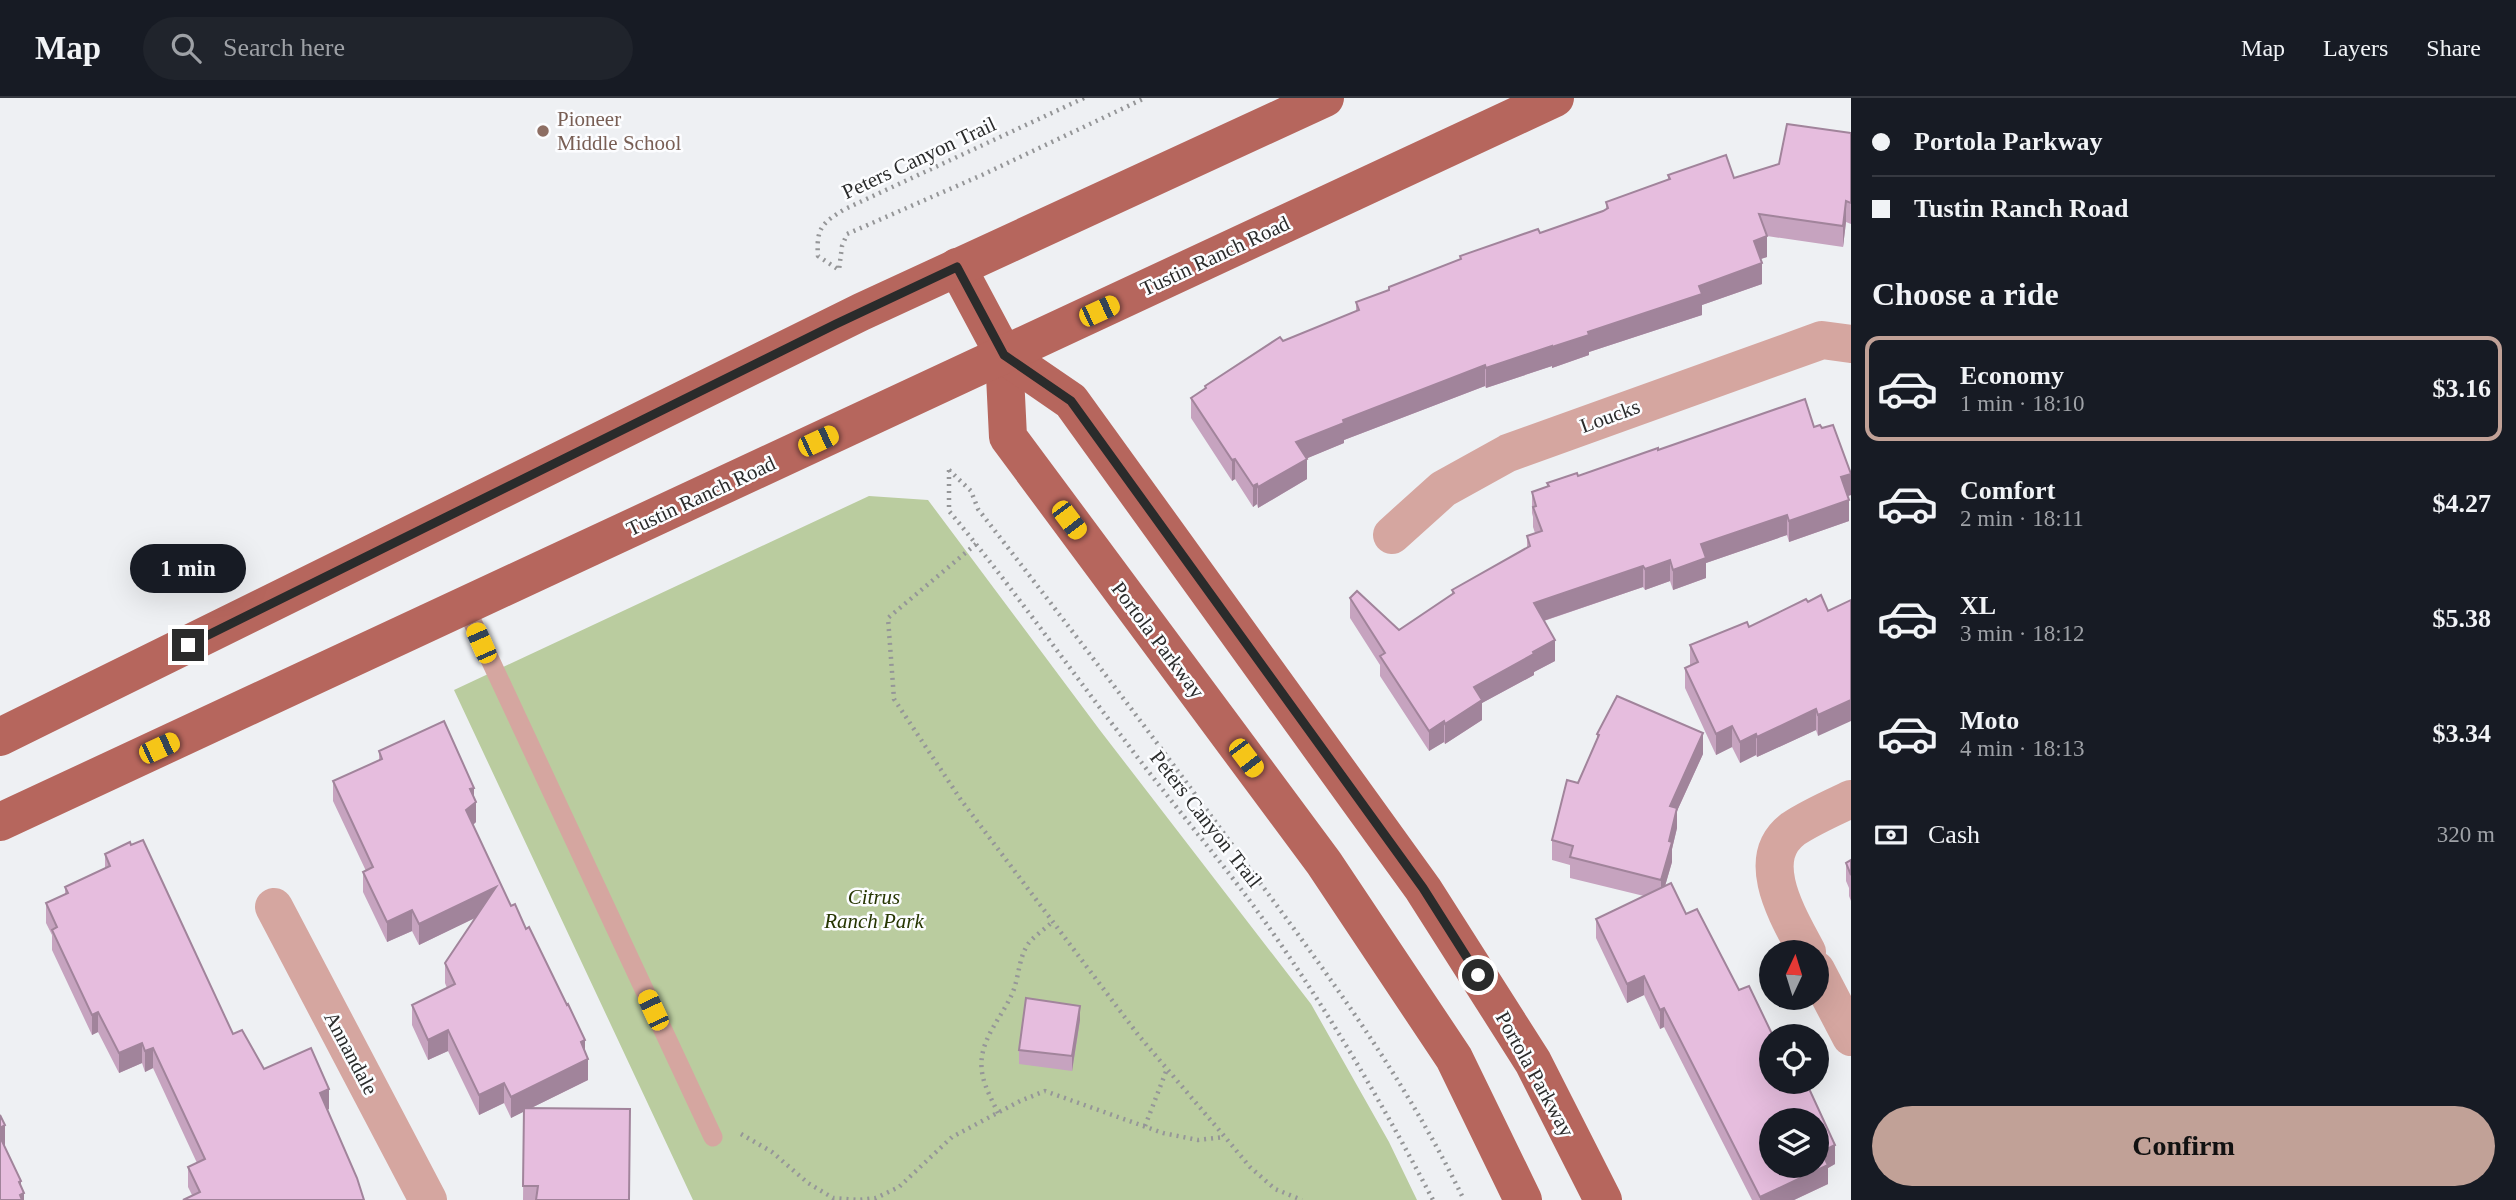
<!DOCTYPE html>
<meta charset="utf-8">
<style>
body{margin:0;font-family:Georgia,serif;background:#20242c;color:#f1f3f6;height:100vh;display:flex;flex-direction:column;font-size:26px;white-space:nowrap}
*{box-sizing:border-box;margin:0}
p{font-size:23px;color:#9ea1a6}
.icon{flex:none;width:38px;height:38px;fill:none;stroke:currentColor;stroke-width:2;stroke-linecap:round;stroke-linejoin:round}
.map{position:relative;flex:1;overflow:hidden}
.panel{display:flex;flex-direction:column;background:#171b24;width:665px}
.panel>*{flex:none}
.banner{display:grid;align-content:center;height:154px;padding:0 21px;background:#171b24}
.needle{width:46px;rotate:4deg}
.tools{position:absolute;left:1759px;top:842px;display:grid;gap:14px}
.tools a{display:grid;place-items:center;width:70px;height:70px;border-radius:50%;background:#171b24;box-shadow:0 7px 28px #0002;font-size:35px}
.end{position:absolute;width:32px;height:32px;margin:-16px;border:9px solid #2a2b2b;background:#fff;box-shadow:0 0 0 4px #fff}
.from{border-radius:50%}
.bubble{position:absolute;height:49px;border-radius:24px;background:#171b24;box-shadow:0 7px 28px #0002;font-size:23px;font-weight:600;line-height:49px;text-align:center}
.car{position:absolute;width:21px;height:42px;margin:-21px -10px;border-radius:9px;box-shadow:0 0 5px 2px #0007;background:linear-gradient(#f5c518 24%,#345 0 40%,#f5c518 0 76%,#345 0 86%,#f5c518 0)}
.banner b{display:flex;align-items:center;gap:24px;height:66px;font-size:26px}
.banner b+b{border-top:2px solid #363941}
.banner i{width:18px;height:18px;background:#f1f3f6}
ul{padding:0;list-style:none}
li{display:flex;align-items:center;gap:21px;height:105px;margin:0 14px 10px;padding:0 7px;border:4px solid transparent;border-radius:14px}
li div{flex:1}
li b{display:block;font-size:26px}
li em{font-style:normal;font-weight:600}
li.selected{border-color:#c1a197}
li>.icon{width:63px;height:63px;stroke-width:1.5}
h2{padding:0 21px;font-size:32px;line-height:84px}
.pay{display:flex;align-items:center;gap:18px;height:77px;padding:0 21px;font-size:26px}
.pay p{margin-inline-start:auto}
.button{display:flex;gap:14px;margin-top:auto;padding:14px 21px}
.button a{flex:1;height:80px;border-radius:42px;background:#c1a197;color:#111;font-size:28px;font-weight:600;line-height:80px;text-align:center}
header{display:flex;align-items:center;gap:42px;box-sizing:border-box;height:98px;padding:0 35px;background:#171b24;border-bottom:2px solid #363941}
header strong{font-size:33px}
nav{display:flex;gap:38px;margin-inline-start:auto;font-size:24px}
.search{width:490px;height:63px;background:#20242c;display:flex;align-items:center;gap:18px;box-sizing:border-box;padding:0 24px;border-radius:38px;color:#9ea1a6;font-size:26px}
main{display:flex;flex:1;min-height:0}
.map>svg:first-child{display:block}
.green{fill:#bacc9f}
.lines{fill:none;stroke-linecap:round;stroke-linejoin:round}
.path{stroke:#959698;stroke-width:4.5;stroke-dasharray:2 5;stroke-linecap:butt}
.service{stroke:#d5a6a0;stroke-width:19}
.minor{stroke:#d5a6a0;stroke-width:38}
.primary{stroke:#b6665d;stroke-width:38}
.wall{fill:#c6a3bf}
.shaded-wall{fill:#a1849b}
.building{fill:#e6bdde;stroke:#a1849b;stroke-width:2;fill-rule:evenodd}
.route{stroke:#2a2b2b;stroke-width:9}
.education-dot{fill:#8d6e63;stroke:#fcfdff;stroke-width:2.5}
.labels{text-anchor:middle;stroke-width:5;stroke-linejoin:round;paint-order:stroke}
.education-label{font-size:21px;fill:#785e54;stroke:#fcfdff;text-anchor:start}
.street-label{font-size:21px;fill:#2a2b2b;stroke:#fcfdff}
.park-label{font-size:21px;font-style:italic;fill:#263602;stroke:#fcfdff}
</style>
<header>
<strong>Map</strong>
<div class="search"><svg class="icon" aria-label="search" viewBox="0 0 24 24"><circle cx="10" cy="10" r="6"/><path d="M15 15l6 6"/></svg>Search here</div>
<nav><a>Map</a><a>Layers</a><a>Share</a></nav>
</header>
<main>
<div class="map">
<svg width="1851" height="1102" viewBox="0 0 1851 1102">
<rect width="100%" height="100%" fill="#eef0f3"/>
<path class="green" d="M869 398 928 402 1099 631 1311 906 1389 1044 1417 1102H693L454 592Z"/>
<g class="lines">
<g class="path">
<path d="M1084 0 845 111C822 125 816 130 818 158L839 172 842 148 847 136 982 77 1145 0"/>
<path d="M949 372 971 393 978 411C1071 531 1163 651 1252 774 1330 879 1407 984 1464 1102"/>
<path d="M949 372V413C1010 486 1065 565 1123 640 1163 694 1207 746 1247 799 1317 894 1378 997 1433 1102"/>
<path d="M976 446 888 520 894 601 961 702 1139 938 1225 1039 1250 1069 1275 1091 1302 1102"/>
<path d="M998 1015C992 1002 984 988 982 974 977 940 1006 917 1015 888 1019 874 1020 858 1028 846 1034 838 1045 831 1052 824"/>
<path d="M1145 1028 1167 971"/>
<path d="M741 1036 772 1054 808 1085 833 1100 859 1102 876 1100 899 1089 952 1039 1020 1003 1045 993 1163 1035 1198 1042 1225 1039"/>
</g>
<path class="service" d="M465 508 713 1039"/>
<g class="minor">
<path d="M1392 437 1443 391 1508 355 1822 242 1851 246"/>
<path d="M274 809 428 1102"/>
<path d="M1807 854C1790 821 1752 762 1793 731 1811 719 1832 710 1851 701"/>
<path d="M1816 872 1851 939"/>
</g>
<g class="primary">
<path d="M957 169 1004 257 1008 339 1324 765 1454 960 1523 1102"/>
<path d="M1004 257 1071 303 1423 791 1533 964 1603 1102"/>
<path d="M0 639 861 214 1325 0"/>
<path d="M0 724 1555 0"/>
</g>
</g>
<g class="wall">
<path d="M1851 35V126L1846 124 1843 149 1767 138V159L1761 161 1762 186 1702 207V217L1589 254V257L1552 270V268L1486 290 1485 288 1344 342V345L1307 360V381L1258 410 1257 406 1253 409 1235 381 1232 383 1191 320V300L1205 291V288L1283 243 1356 214V204L1389 192V189L1460 161V158L1540 135 1603 113 1606 111V104L1668 82V77L1734 80 1779 66Z"/>
<path d="M1814 329 1851 397 1848 398 1849 423 1789 444 1787 437 1706 465V480L1673 492 1670 483 1645 492 1643 489 1544 523 1555 563 1534 574V577L1482 605V622L1445 646 1444 644 1429 653 1380 578V567L1350 520V500L1399 532 1452 497V492L1527 450V438L1535 435 1533 429V419L1532 415V394L1547 389V385L1578 378 1658 352Z"/>
<path d="M1821 497 1818 638 1816 632 1757 659 1756 657 1740 665 1732 649 1716 657 1685 590V570L1690 567V547L1749 529Z"/>
<path d="M1597 636 1703 656 1677 713V730L1672 751V764L1665 788 1739 892 1835 1066 1828 1070V1086L1794 1102H1752L1664 929 1660 931 1644 897 1627 905 1596 840V821L1644 798 1570 780V767L1552 762V742L1597 643Z"/>
<path d="M379 653 474 698 476 724 473 727 511 808 585 954 588 982 531 1010 630 1102H523L524 1013 511 1020 504 1005 479 1017 448 953 428 962 412 927V907L447 890 445 885V865L476 819 419 847 412 833 387 844 363 794V774L366 773 333 703V683L379 662Z"/>
<path d="M105 756 233 936 264 971 329 1011 327 1012 357 1080 192 1097 188 1089V1069L197 1065 153 970 145 974 142 965 119 975 98 934 92 937 52 852V837L46 825V805L65 796V789L105 770Z"/>
<path d="M1851 762V803L1849 798V790L1846 783V765Z"/>
<path d="M1080 922 1072 973 1019 966V952Z"/>
</g>
<g class="shaded-wall">
<path d="M1846 103V124L1843 149V128Z"/>
<path d="M1767 138V159L1754 163V143Z"/>
<path d="M1762 165V186L1702 207V217L1589 254V257L1552 270V249L1699 188Z"/>
<path d="M1552 248V268L1486 290V270Z"/>
<path d="M1485 267V288L1344 342V345L1296 365V344L1343 322Z"/>
<path d="M1235 361V381L1232 383V362Z"/>
<path d="M1307 361V381L1258 410V389Z"/>
<path d="M1851 376V397L1841 400V379Z"/>
<path d="M1257 386V406L1253 409V388Z"/>
<path d="M1849 402V423L1789 444V423Z"/>
<path d="M1787 417V437L1706 465V480L1673 492V472L1701 446Z"/>
<path d="M1670 462V483L1645 492V471Z"/>
<path d="M1643 468V489L1534 526V505Z"/>
<path d="M1555 542V563L1534 574V577L1482 605V622L1445 646V626L1474 589Z"/>
<path d="M1851 602V623L1818 638V617Z"/>
<path d="M1816 611V632L1757 659V639Z"/>
<path d="M1444 623V644L1429 653V633Z"/>
<path d="M1732 628V649L1716 657V636Z"/>
<path d="M1703 635V656L1677 713V730L1672 751V764L1661 802V782L1670 708Z"/>
<path d="M1756 636V657L1740 665V644Z"/>
<path d="M474 690V706L476 704V724L466 733V712L470 691Z"/>
<path d="M496 789V810L419 847V826Z"/>
<path d="M412 812V833L387 844V824Z"/>
<path d="M1644 878V897L1627 905V886Z"/>
<path d="M1080 908V922L1072 973V958Z"/>
<path d="M1664 910V929L1660 931V912Z"/>
<path d="M98 914V934L92 937V917Z"/>
<path d="M448 932V953L428 962V942Z"/>
<path d="M585 942V962L581 944Z"/>
<path d="M142 945V965L119 975V955Z"/>
<path d="M153 950V970L145 974V953Z"/>
<path d="M588 961V982L511 1020V999Z"/>
<path d="M504 985V1005L479 1017V997Z"/>
<path d="M329 991V1011L320 1015V995Z"/>
<path d="M5 1027V1048L0 1050V1030Z"/>
<path d="M1835 1047V1066L1828 1070V1086L1794 1102H1760V1099L1821 1054Z"/>
<path d="M21 1083V1097L24 1095V1102H19V1084Z"/>
</g>
<g class="building">
<path d="M1787 26 1851 35V105L1846 103 1843 128 1759 116 1767 138 1754 143 1762 165 1699 188 1702 196 1588 234 1589 237 1552 249V248L1486 270 1485 267 1343 322 1344 325 1296 344 1307 361 1258 389 1257 386 1253 388 1235 361 1232 362 1191 300 1206 290 1205 288 1280 239 1283 243 1359 212 1356 204 1389 192V189L1461 161 1460 158 1538 131 1540 135 1603 113 1608 110 1606 104 1670 81 1668 77 1726 57 1734 80 1779 66Z"/>
<path d="M1805 301 1814 329 1820 327 1822 330 1833 327 1851 376 1841 379 1849 402 1789 423 1787 417 1701 446 1706 460 1673 472 1670 462 1645 471 1643 468 1534 505 1555 542 1533 554 1534 556 1474 589 1482 602 1445 626 1444 623 1429 633 1380 558 1385 555 1350 500 1357 493 1399 532 1454 495 1452 492 1530 448 1527 438 1542 433 1533 409 1536 408 1532 394 1549 388 1547 385 1577 375 1578 378 1658 350V352Z"/>
<path d="M1821 497 1828 513 1851 502V602L1818 617 1816 611 1757 639 1756 636 1740 644 1732 628 1716 636 1685 570 1698 564 1690 547 1747 524 1749 529 1806 501 1808 504Z"/>
<path d="M1617 598 1703 635 1670 708 1677 710 1669 743 1672 744 1661 782 1570 759 1573 748 1552 742 1567 682 1578 685 1599 637 1597 636Z"/>
<path d="M444 623 474 690 470 691 476 704 466 712 511 808 515 806 526 831 529 829 567 907 568 906 585 942 581 944 588 961 511 999 504 985 479 997 448 932 428 942 412 907 455 886 445 865 496 789 419 826 412 812 387 824 363 774 373 769 333 683 382 661 379 653Z"/>
<path d="M143 742 233 936 242 932 264 971 311 950 329 991 320 995 357 1080 364 1102H183L200 1094 188 1069 205 1061 153 950 145 953 142 945 119 955 98 914 92 917 52 832 57 829 46 805 68 795 65 789 110 768 105 756 130 744 131 747Z"/>
<path d="M1851 762V777L1846 765Z"/>
<path d="M1671 785 1686 816 1697 811 1739 892 1749 888 1773 938H1771V984H1806L1835 1047 1821 1054 1828 1067 1760 1099 1664 910 1660 912 1644 878 1627 886 1596 821ZM1771 1022H1816V1068H1771Z"/>
<path d="M1026 900 1080 908 1072 958 1019 952Z"/>
<path d="M524 1010 630 1011 629 1102H536L538 1088H523Z"/>
<path d="M0 1017 5 1027 0 1030Z"/>
<path d="M0 1039 21 1083 19 1084 24 1095 20 1097 22 1102H0Z"/>
</g>
<g class="lines">
<path class="route" d="M188 547 836 226 957 169 1004 257 1071 303 1423 790 1478 877"/>
</g>
<circle class="education-dot" cx="543" cy="33" r="7"/>
<g class="labels">
<g class="education-label">
<text x="557" y="28">Pioneer<tspan x="557" dy="24">Middle School</tspan></text>
</g>
<g class="street-label">
<text transform="translate(919 60) rotate(-25)" y="7">Peters Canyon Trail</text>
<text transform="translate(1215 158) rotate(-25)" y="7">Tustin Ranch Road</text>
<text transform="translate(1610 318) rotate(-20)" y="7">Loucks</text>
<text transform="translate(701 398) rotate(-25)" y="7">Tustin Ranch Road</text>
<text transform="translate(1158 542) rotate(53)" y="7">Portola Parkway</text>
<text transform="translate(1206 721) rotate(52)" y="7">Peters Canyon Trail</text>
<text transform="translate(351 955) rotate(62)" y="7">Annandale</text>
<text transform="translate(1535 976) rotate(61)" y="7">Portola Parkway</text>
</g>
<g class="park-label">
<text x="874" y="806">Citrus<tspan x="874" dy="24">Ranch Park</tspan></text>
</g>
</g>
</svg>
<div class="tools">
<a><svg class="needle" viewBox="-14 -14 28 28"><path d="M0-13l5 13h-10z" fill="#e53935"/><path d="M0 13l5-13h-10z" fill="#9ea1a6"/></svg></a>
<a><svg class="icon" aria-label="locate" viewBox="0 0 24 24"><circle cx="12" cy="12" r="6"/><path d="M12 2v4M12 18v4M2 12h4M18 12h4"/></svg></a>
<a><svg class="icon" aria-label="layers" viewBox="0 0 24 24"><path d="M12 4l9 5-9 5-9-5zM3 14l9 5 9-5"/></svg></a>
</div>
<i class="end from" style="left:1478px;top:877px"></i>
<i class="end" style="left:188px;top:547px"></i>
<div class="bubble" style="left:130px;top:446px;width:116px">1 min</div>
<i class="car" style="left:1099px;top:213px;rotate:65deg"></i>
<i class="car" style="left:818px;top:343px;rotate:65deg"></i>
<i class="car" style="left:1069px;top:422px;rotate:143deg"></i>
<i class="car" style="left:481px;top:545px;rotate:336deg"></i>
<i class="car" style="left:159px;top:650px;rotate:65deg"></i>
<i class="car" style="left:1246px;top:660px;rotate:143deg"></i>
<i class="car" style="left:653px;top:912px;rotate:335deg"></i>
</div>
<section class="panel">
<div class="banner">
<b><i class="from"></i>Portola Parkway</b>
<b><i></i>Tustin Ranch Road</b>
</div>
<h2>Choose a ride</h2>
<ul>
<li class="selected"><svg class="icon" aria-label="car" viewBox="0 0 24 24"><path d="M5 17H2v-5l4-1 3-4h7l3 4 3 1v5h-3M9 17h6M6 11h13"/><circle cx="7" cy="17" r="2"/><circle cx="17" cy="17" r="2"/></svg><div><b>Economy</b><p>1 min · 18:10</p></div><em>$3.16</em></li>
<li><svg class="icon" aria-label="car" viewBox="0 0 24 24"><path d="M5 17H2v-5l4-1 3-4h7l3 4 3 1v5h-3M9 17h6M6 11h13"/><circle cx="7" cy="17" r="2"/><circle cx="17" cy="17" r="2"/></svg><div><b>Comfort</b><p>2 min · 18:11</p></div><em>$4.27</em></li>
<li><svg class="icon" aria-label="car" viewBox="0 0 24 24"><path d="M5 17H2v-5l4-1 3-4h7l3 4 3 1v5h-3M9 17h6M6 11h13"/><circle cx="7" cy="17" r="2"/><circle cx="17" cy="17" r="2"/></svg><div><b>XL</b><p>3 min · 18:12</p></div><em>$5.38</em></li>
<li><svg class="icon" aria-label="car" viewBox="0 0 24 24"><path d="M5 17H2v-5l4-1 3-4h7l3 4 3 1v5h-3M9 17h6M6 11h13"/><circle cx="7" cy="17" r="2"/><circle cx="17" cy="17" r="2"/></svg><div><b>Moto</b><p>4 min · 18:13</p></div><em>$3.34</em></li>
</ul>
<div class="pay"><svg class="icon" aria-label="cash" viewBox="0 0 24 24"><path d="M3 7h18v10H3z"/><circle cx="12" cy="12" r="2"/></svg>Cash<p>320 m</p></div>
<div class="button"><a>Confirm</a></div>
</section>
</main>
